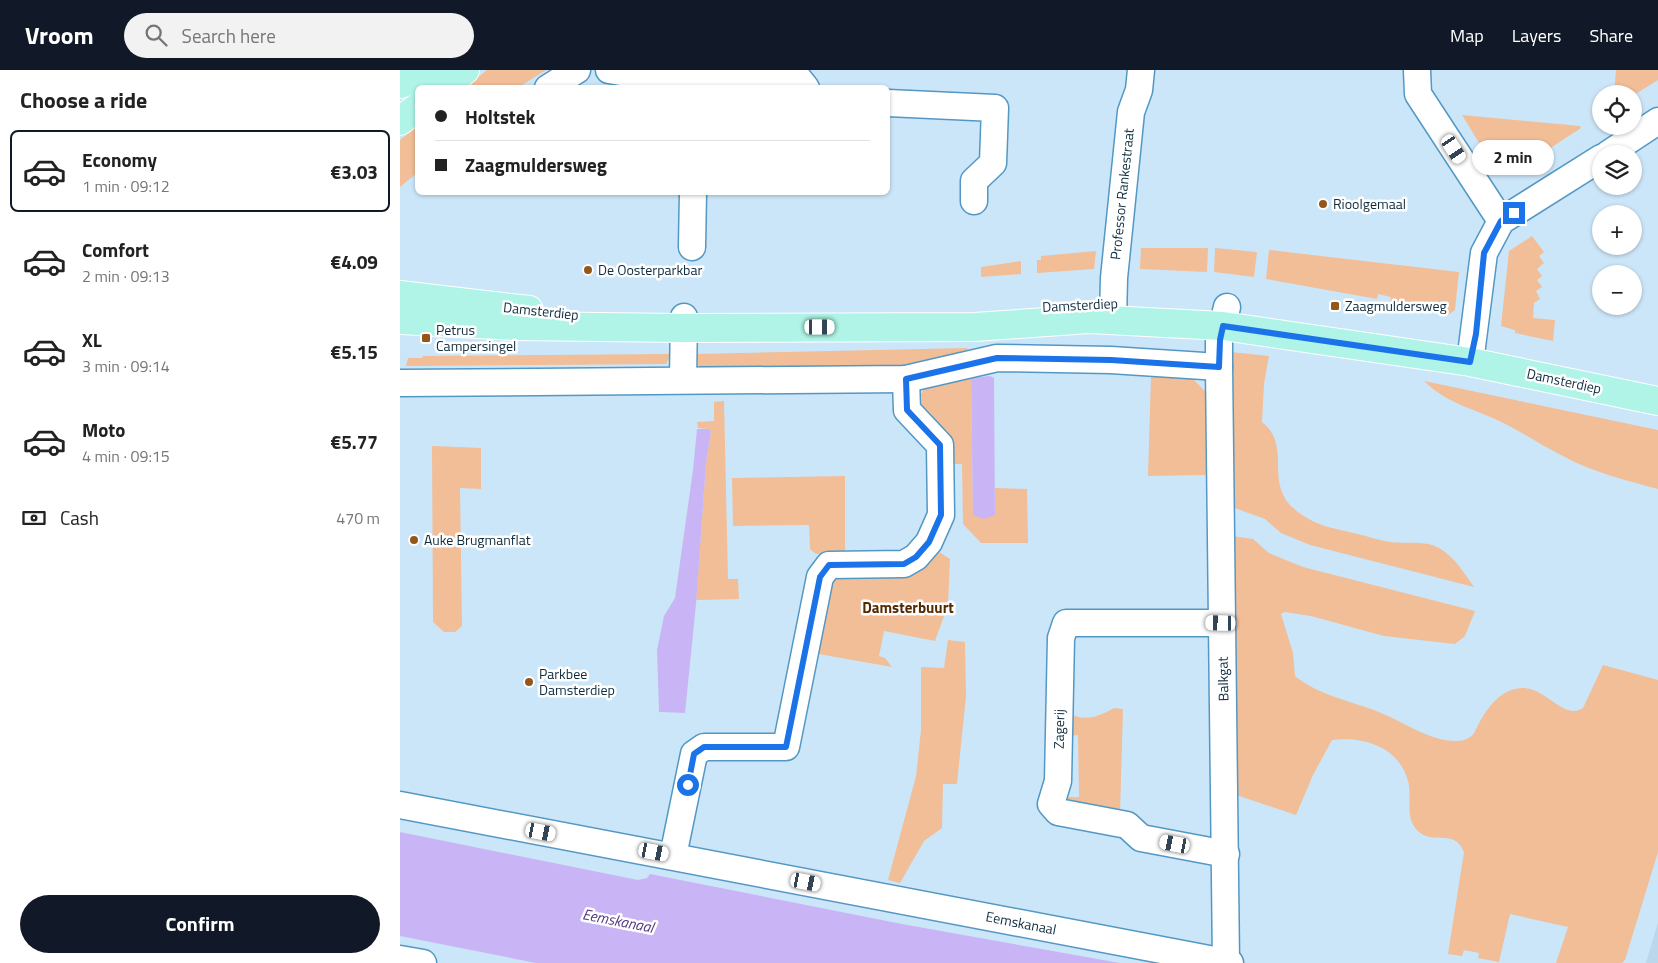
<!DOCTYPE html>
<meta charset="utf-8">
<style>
body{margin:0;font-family:"Titillium Web",sans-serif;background:#f2f2f2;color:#222;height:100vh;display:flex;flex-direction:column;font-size:19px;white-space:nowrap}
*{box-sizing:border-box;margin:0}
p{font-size:16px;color:#767676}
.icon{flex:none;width:28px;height:28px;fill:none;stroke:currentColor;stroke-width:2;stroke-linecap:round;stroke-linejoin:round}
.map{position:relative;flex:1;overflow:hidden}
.side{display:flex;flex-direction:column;background:#fff;width:400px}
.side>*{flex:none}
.banner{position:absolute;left:15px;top:15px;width:475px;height:110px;border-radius:8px;box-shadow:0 1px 4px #0004;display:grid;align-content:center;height:110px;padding:0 20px;background:#fff}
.buttons{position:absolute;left:1192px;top:15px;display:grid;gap:10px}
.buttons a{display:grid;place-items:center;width:50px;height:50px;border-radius:50%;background:#fff;box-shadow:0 1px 4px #0004;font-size:25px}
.end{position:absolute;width:22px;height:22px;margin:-11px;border:6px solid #1a73e8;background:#fff;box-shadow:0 0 0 2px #fff}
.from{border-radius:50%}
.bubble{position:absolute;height:35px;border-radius:18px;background:#fff;box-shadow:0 1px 4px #0004;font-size:16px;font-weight:700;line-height:35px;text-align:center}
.car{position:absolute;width:15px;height:30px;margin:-15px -8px;border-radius:6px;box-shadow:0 0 4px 1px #0007;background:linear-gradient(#fff 24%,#345 0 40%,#fff 0 76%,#345 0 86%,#fff 0)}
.banner b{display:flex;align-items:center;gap:18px;height:48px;font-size:19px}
.banner b+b{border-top:1px solid #e0e0e0}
.banner i{width:12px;height:12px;background:#222}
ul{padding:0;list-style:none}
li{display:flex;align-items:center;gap:15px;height:82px;margin:0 10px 8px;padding:0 10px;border:2px solid transparent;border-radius:8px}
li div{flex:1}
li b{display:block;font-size:19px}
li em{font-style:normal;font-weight:700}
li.current{border-color:#111827}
li>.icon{width:45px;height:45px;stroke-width:1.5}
h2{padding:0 20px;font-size:22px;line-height:60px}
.pay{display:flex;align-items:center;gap:12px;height:55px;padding:0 20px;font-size:19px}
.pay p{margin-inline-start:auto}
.primary-button{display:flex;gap:10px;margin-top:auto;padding:10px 20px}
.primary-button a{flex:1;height:58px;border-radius:30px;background:#111827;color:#fff;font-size:20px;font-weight:700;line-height:58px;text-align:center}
header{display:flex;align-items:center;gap:30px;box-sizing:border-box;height:70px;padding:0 25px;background:#111827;color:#fff}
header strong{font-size:24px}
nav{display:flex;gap:28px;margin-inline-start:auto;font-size:18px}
.search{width:350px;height:45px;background:#f2f2f2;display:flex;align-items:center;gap:12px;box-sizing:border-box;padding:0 18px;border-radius:28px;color:#767676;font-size:19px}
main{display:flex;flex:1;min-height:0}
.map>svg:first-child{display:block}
.built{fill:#bad7ec}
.green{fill:#f1be98}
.water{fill:#c9b5f6}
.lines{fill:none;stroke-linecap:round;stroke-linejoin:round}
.minor-casing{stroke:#5398c4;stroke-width:29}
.major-casing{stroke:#fff;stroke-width:30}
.minor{stroke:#fff;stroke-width:26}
.major{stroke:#aff4e6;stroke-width:28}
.route{stroke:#1a73e8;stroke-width:6}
.poi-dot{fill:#95561c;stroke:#fff;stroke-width:2}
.labels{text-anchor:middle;stroke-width:5;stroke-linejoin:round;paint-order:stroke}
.street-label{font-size:14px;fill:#0f2d3f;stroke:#fff}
.poi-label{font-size:14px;fill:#0f2d3f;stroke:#fff;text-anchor:start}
.neighbourhood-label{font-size:15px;font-weight:bold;fill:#542a00;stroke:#fff}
.water-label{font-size:15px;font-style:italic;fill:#533681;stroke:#fff}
</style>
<header>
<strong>Vroom</strong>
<div class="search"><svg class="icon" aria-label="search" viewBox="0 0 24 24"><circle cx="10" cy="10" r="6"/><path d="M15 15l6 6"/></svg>Search here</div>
<nav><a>Map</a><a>Layers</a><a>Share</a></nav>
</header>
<main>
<section class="side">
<h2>Choose a ride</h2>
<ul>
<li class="current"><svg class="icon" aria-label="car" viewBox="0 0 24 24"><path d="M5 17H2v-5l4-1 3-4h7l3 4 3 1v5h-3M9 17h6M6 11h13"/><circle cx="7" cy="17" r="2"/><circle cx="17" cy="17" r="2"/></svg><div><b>Economy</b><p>1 min · 09:12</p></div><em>€3.03</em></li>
<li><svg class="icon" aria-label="car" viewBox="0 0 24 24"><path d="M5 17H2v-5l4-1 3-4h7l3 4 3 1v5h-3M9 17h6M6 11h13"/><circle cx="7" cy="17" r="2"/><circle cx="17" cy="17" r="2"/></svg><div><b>Comfort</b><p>2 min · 09:13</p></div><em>€4.09</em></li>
<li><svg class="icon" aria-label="car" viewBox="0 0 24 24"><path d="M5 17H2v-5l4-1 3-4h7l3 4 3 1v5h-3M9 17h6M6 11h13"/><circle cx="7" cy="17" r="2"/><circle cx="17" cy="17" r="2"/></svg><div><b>XL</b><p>3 min · 09:14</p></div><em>€5.15</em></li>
<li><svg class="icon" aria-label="car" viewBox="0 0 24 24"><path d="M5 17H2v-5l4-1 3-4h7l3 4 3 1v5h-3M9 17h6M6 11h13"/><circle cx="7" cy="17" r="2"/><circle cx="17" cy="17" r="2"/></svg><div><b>Moto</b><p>4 min · 09:15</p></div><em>€5.77</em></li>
</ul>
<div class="pay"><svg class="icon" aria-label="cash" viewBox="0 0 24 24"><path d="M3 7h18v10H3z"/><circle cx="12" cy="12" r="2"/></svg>Cash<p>470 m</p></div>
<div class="primary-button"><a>Confirm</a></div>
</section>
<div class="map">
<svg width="1258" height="893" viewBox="0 0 1258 893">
<rect width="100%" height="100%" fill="#cce6f9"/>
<path class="built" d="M1258 852V893H1246Z"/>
<g class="green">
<path d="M87 0H146L119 17 65 18Z"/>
<path d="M1216 0H1258V10L1234 25 1214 24Z"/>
<path d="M1062 45 1180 56 1181 58 1115 101 1102 102 1094 97Z"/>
<path d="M17 56V103L0 117V70Z"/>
<path d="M1132 166 1144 182 1139 186 1144 193 1137 199 1142 206 1137 210 1142 217 1136 221 1140 229 1134 233 1133 248 1155 250 1153 271 1115 263V260L1101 256 1109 181Z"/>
<path d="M741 178H808L807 202 740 199Z"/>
<path d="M815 178 857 182 854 207 814 202Z"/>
<path d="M869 180 1059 202 1055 240 1048 245 990 232 991 227 978 224 977 229 866 209Z"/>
<path d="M696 181 694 199 637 203V190H641V186Z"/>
<path d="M621 191V204L581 207V197Z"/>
<path d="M567 278 572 283 487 299 303 300 298 295 295 284Z"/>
<path d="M831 282 869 286 864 314 862 352C894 377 861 415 898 442 918 457 934 458 958 464 968 466 980 471 991 472 1005 474 1026 470 1039 478 1055 487 1064 503 1074 517L910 475 881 463 865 449 832 437Z"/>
<path d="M271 284 266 294 6 296 8 288H22L23 286Z"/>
<path d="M751 306H790L805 321 806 405 748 406Z"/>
<path d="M571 308 573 445H595V418L627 419 628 473H581L563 454 562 394H549L516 338 522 336 521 324 524 319Z"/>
<path d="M1024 311 1258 360V419C1225 410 1191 402 1161 385 1139 374 1119 360 1097 350 1071 338 1045 332 1024 311Z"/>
<path d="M324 331 328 509H338L339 529 296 530 306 393 311 361 309 359 298 358 297 352 314 351V332Z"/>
<path d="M32 376 81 378V419L60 418 62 556 55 562H44L33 552Z"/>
<path d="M445 406V484H416L410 479 409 455 333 456 332 408Z"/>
<path d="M832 466 853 469 869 483 903 497 1075 541 1065 566 1055 574 984 566 911 546 885 542 881 544 893 583 895 606C919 626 953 631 981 643 1001 651 1020 664 1040 669 1049 671 1062 673 1070 667 1074 665 1076 659 1078 655 1088 637 1100 619 1122 618 1146 617 1164 651 1183 638L1203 595 1258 610V782L1225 890 1222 893H1156L1168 857 1110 844 1099 892 1078 888 1079 883 1064 880 1062 886 1048 884 1064 782C1054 758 1033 775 1019 762 1003 748 1013 727 1008 711 999 677 964 666 932 670L913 705 896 745 836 725Z"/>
<path d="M531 477 550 489 548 535 535 571 484 561 479 586 485 588 492 597 413 583 426 509Z"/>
<path d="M548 570 565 572 566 626 557 714H543L542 758 524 771 500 813 488 810 516 706 521 660V597L544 598Z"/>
<path d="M714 638 723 639 720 744 667 734 664 727H679L678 665 668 666V643C685 652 698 647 714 638Z"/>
</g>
<g class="water">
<path d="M590 306 594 308 595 445 584 449 573 445 571 308Z"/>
<path d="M297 359H309L311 361 306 393 296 534 285 643 259 642 257 580 264 546 275 528 293 400Z"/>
<path d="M0 762 238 810 247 808 250 804 502 854 720 893H136L0 866Z"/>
</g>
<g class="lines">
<g class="minor-casing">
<g id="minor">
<path d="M209 0 239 5 398 8 406 18"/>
<path d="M1017 0 1018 24 1101 151"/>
<path d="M148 18 177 0"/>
<path d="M488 33 595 38 593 93 574 111V131"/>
<path d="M1208 84 1258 51"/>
<path d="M292 177 293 122"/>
<path d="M713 250 714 208 731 42 739 20 741 0"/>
<path d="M1070 292 1084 183 1101 151 1201 88"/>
<path d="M283 309 284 247"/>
<path d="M0 313 506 309 597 288 711 290 819 297"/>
<path d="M821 553H666L661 568 658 711 651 734 658 742 727 755 741 768 826 784"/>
<path d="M0 735 830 893"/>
<path d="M273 786 294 684 304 677H386L420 507 429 495 504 494 516 487 529 472 541 445 540 375 507 340 506 309"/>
<path d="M0 889 23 893"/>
<path d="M826 892 819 297V270L827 237"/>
</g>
</g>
<g class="major-casing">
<g id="major">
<path d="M0 14 38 0"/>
<path d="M43 18 65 0"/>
<path d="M0 51 18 37"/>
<path d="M0 225 129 240"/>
<path d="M0 250 114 256 284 258 575 257 689 249 823 256 1070 292 1258 331"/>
</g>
</g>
<use href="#minor" class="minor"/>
<use href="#major" class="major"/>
</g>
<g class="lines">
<path class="route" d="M288 715 294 684 304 677H386L420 507 429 495 504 494 516 487 529 472 541 445 540 375 507 340 506 309 597 288 711 290 819 297 820 270 823 256 1070 292 1076 264 1084 183 1101 151 1114 143"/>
</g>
<g class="poi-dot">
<circle cx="923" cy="134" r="5"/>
<circle cx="188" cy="200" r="5"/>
<rect x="930" y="231" width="10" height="10" rx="2.5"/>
<rect x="21" y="263" width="10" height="10" rx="2.5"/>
<circle cx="14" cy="470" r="5"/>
<circle cx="129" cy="612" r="5"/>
</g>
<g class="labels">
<g class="street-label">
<text transform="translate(722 124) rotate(-84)" y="5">Professor Rankestraat</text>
<text transform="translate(680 235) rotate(-3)" y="5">Damsterdiep</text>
<text transform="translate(141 241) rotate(6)" y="5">Damsterdiep</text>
<text transform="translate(1164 311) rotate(12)" y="5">Damsterdiep</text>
<text transform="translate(823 609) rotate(-91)" y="5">Balkgat</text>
<text transform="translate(659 659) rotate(-89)" y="5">Zagerij</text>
<text transform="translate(621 853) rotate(11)" y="5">Eemskanaal</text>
</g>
<g class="poi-label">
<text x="933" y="139">Rioolgemaal</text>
<text x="198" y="205">De Oosterparkbar</text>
<text x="945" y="241">Zaagmuldersweg</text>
<text x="36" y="265">Petrus<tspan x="36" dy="16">Campersingel</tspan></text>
<text x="24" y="475">Auke Brugmanflat</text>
<text x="139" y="609">Parkbee<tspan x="139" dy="16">Damsterdiep</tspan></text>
</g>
<g class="neighbourhood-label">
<text x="508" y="543">Damsterbuurt</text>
</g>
<g class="water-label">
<text transform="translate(218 851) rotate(11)" y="5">Eemskanaal</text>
</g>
</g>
</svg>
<div class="buttons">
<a><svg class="icon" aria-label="locate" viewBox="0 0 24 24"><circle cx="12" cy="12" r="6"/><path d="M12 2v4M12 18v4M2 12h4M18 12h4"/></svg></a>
<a><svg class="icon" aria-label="layers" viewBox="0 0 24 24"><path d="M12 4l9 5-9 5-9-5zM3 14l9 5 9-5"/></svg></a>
<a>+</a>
<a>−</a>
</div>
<i class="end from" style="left:288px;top:715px"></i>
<i class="end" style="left:1114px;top:143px"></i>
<div class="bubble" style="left:1072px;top:70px;width:82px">2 min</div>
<i class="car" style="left:1054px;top:79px;rotate:147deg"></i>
<i class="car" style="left:420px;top:257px;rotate:90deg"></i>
<i class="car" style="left:821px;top:553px;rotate:271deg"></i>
<i class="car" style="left:141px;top:762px;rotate:101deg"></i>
<i class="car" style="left:775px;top:774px;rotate:281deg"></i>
<i class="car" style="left:254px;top:782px;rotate:101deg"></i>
<i class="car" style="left:406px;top:812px;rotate:101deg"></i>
<div class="banner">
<b><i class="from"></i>Holtstek</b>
<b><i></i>Zaagmuldersweg</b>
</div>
</div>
</main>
